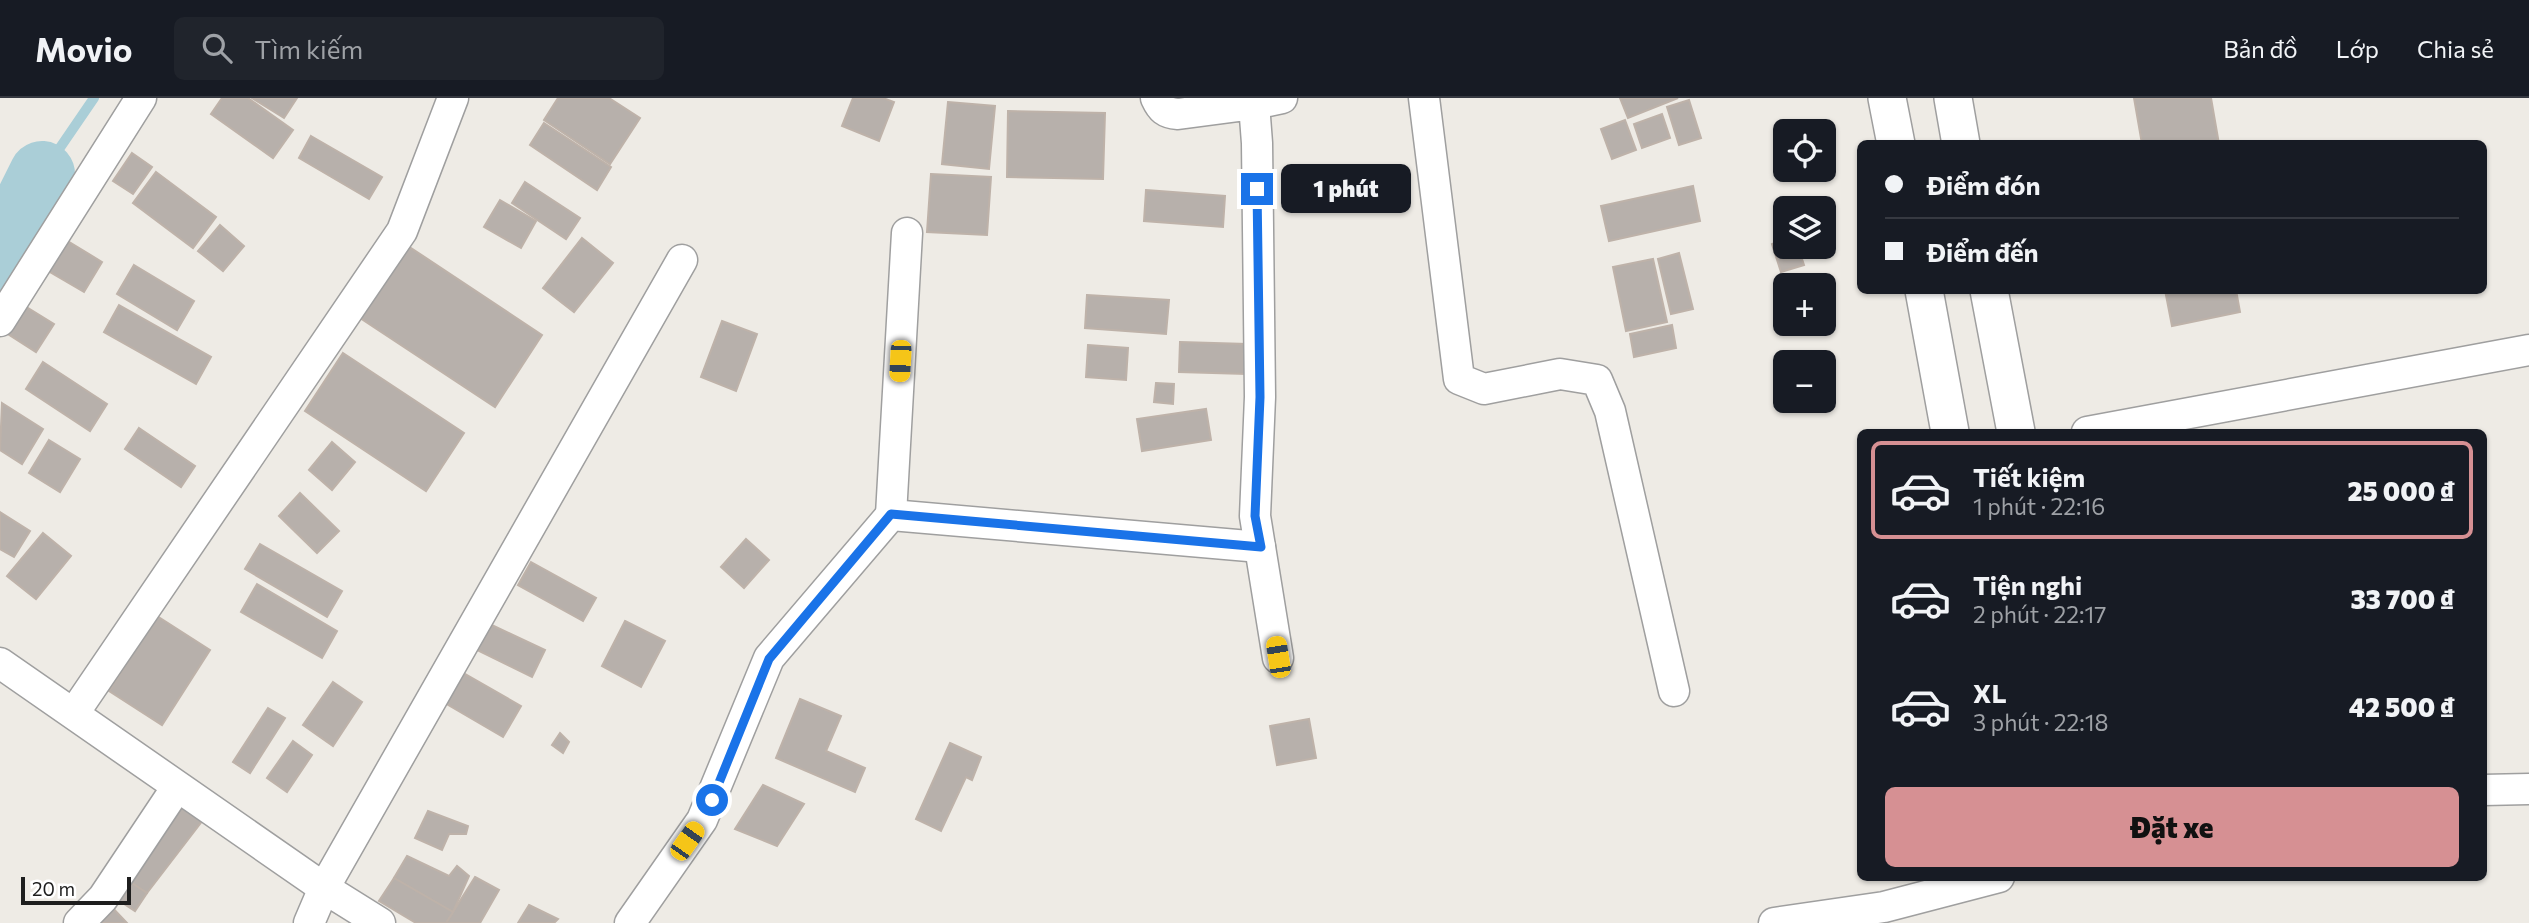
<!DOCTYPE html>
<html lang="vi">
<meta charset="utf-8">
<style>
body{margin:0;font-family:Commissioner,sans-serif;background:#20242c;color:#f1f3f6;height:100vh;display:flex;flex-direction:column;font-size:26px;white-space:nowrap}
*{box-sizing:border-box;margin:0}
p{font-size:23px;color:#9ea1a6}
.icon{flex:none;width:38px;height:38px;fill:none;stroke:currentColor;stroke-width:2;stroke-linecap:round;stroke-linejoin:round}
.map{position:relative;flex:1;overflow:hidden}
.sheet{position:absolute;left:1857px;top:331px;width:630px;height:452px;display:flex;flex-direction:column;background:#171b24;border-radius:10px;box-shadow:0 2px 5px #0004}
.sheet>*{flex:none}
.hud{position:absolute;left:1857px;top:42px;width:630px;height:154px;border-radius:10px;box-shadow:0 2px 5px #0004;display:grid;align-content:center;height:154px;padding:0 28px;background:#171b24}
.tools{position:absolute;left:1773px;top:21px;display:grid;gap:14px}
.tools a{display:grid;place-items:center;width:63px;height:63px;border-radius:10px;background:#171b24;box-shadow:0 2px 5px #0004;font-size:35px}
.scale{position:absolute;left:21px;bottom:18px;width:110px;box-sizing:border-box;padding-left:7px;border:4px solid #1e1e1e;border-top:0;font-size:19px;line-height:24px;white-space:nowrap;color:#1e1e1e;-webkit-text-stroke:5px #fff;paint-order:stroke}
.end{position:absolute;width:32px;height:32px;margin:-16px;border:9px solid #1a73e8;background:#fff;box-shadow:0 0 0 4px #fff}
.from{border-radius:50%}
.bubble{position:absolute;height:49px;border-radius:10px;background:#171b24;box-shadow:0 2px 5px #0004;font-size:23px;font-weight:800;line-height:49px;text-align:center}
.car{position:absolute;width:21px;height:42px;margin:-21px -10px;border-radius:9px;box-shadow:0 0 5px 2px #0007;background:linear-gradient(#f5c518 24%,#345 0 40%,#f5c518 0 76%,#345 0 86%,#f5c518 0)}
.hud b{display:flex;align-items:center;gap:24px;height:66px;font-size:26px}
.hud b+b{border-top:2px solid #363941}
.hud i{width:18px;height:18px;background:#f1f3f6}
ul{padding:12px 0 0;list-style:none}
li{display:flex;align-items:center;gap:21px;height:98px;margin:0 14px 10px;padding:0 14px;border:4px solid transparent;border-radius:10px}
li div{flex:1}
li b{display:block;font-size:26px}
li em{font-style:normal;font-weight:800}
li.on{border-color:#d69093}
li>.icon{width:63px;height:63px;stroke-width:1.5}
.primary-button{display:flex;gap:14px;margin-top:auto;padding:14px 28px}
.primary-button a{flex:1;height:80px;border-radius:10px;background:#d69093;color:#111;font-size:28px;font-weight:800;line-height:80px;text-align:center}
header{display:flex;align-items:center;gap:42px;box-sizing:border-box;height:98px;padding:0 35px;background:#171b24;border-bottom:2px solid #363941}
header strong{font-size:33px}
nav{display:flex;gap:38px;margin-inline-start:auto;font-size:24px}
.search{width:490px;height:63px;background:#20242c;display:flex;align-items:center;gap:18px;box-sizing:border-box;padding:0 24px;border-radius:10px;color:#9ea1a6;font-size:26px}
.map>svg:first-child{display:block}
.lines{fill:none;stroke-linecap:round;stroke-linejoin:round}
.stream{stroke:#aaced7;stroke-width:10}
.river{stroke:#aaced7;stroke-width:66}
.building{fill:#b7b0ab;stroke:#beb2a9;stroke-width:2}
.minor-casing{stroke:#9f9f9f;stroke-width:33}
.tertiary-casing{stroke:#9f9f9f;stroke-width:40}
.minor{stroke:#fff;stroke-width:30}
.tertiary{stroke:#fff;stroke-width:37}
.route{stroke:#1a73e8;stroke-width:9}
</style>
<header>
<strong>Movio</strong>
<div class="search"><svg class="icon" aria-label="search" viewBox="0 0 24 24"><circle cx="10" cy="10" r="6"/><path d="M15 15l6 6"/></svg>Tìm kiếm</div>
<nav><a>Bản đồ</a><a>Lớp</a><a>Chia sẻ</a></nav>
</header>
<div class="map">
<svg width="2529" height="825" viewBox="0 0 2529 825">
<rect width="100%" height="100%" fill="#eeebe5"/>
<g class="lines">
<path class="stream" d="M42 76 94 0"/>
<path class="river" d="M0 160 42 76"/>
</g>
<g class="building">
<path d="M222 0H248L293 32 273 60 211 16Z"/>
<path d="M252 0H297L284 20Z"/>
<path d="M558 0H609L640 20 610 66 544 22Z"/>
<path d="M853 0H883L894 4 879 43 842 28Z"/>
<path d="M1620 0H1678L1628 20Z"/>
<path d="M2134 0H2211L2219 46H2142Z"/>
<path d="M1689 2 1701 40 1679 47 1667 9Z"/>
<path d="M948 4 995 8 989 71 942 66Z"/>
<path d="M1008 13 1105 15 1103 81 1007 79Z"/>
<path d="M1662 16 1670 40 1642 50 1634 26Z"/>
<path d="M1625 22 1636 52 1612 61 1601 31Z"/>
<path d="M544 25 611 69 597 92 530 47Z"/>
<path d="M311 38 382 79 369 101 299 60Z"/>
<path d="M132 55 152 69 133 96 113 83Z"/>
<path d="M156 74 216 119 193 150 133 105Z"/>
<path d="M931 76 991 79 987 137 927 134Z"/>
<path d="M1309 77H1395V107L1309 106Z"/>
<path d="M525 84 580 120 566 141 512 105Z"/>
<path d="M1693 88 1700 123 1609 143 1601 108Z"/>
<path d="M1146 92 1225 98 1223 129 1144 123Z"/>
<path d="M500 102 536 123 521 150 484 129Z"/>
<path d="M220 127 244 148 223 173 198 153Z"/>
<path d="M582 140 613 165 574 214 543 190Z"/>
<path d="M1785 141V149H1798L1804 167 1781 174 1772 146Z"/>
<path d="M66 142 102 164 84 194 48 173Z"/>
<path d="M408 148 542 237 495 309 360 220Z"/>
<path d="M1679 155 1693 211 1671 216 1658 161Z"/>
<path d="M1653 161 1667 224 1626 233 1613 169Z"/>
<path d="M134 167 194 203 177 232 117 196Z"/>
<path d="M2165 192H2236L2240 214 2172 228Z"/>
<path d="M1087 197 1169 202 1166 236 1085 230Z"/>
<path d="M20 205 54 226 36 254 3 233Z"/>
<path d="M119 207 211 259 196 286 104 234Z"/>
<path d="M722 223 757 236 736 293 701 279Z"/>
<path d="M1672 227 1676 250 1634 259 1630 236Z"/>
<path d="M1180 244 1247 246 1246 276 1179 274Z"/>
<path d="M1088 247 1128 250 1126 282 1086 279Z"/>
<path d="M343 255 464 335 426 393 305 313Z"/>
<path d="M43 264 107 306 90 333 26 291Z"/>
<path d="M1156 285 1174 286 1173 306 1154 304Z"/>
<path d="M2 305 43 331 22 366 0 352Z"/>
<path d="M1206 311 1211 342 1142 353 1137 321Z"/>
<path d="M139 330 195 368 181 389 125 351Z"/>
<path d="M49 342 80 361 60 394 29 375Z"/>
<path d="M332 344 355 364 332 392 309 372Z"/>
<path d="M300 395 339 433 317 455 279 418Z"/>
<path d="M0 414 30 433 14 459 0 451Z"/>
<path d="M43 435 71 458 36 501 7 478Z"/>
<path d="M746 441 769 462 744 490 721 469Z"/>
<path d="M260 446 342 493 327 519 245 471Z"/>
<path d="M531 464 596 500 583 523 518 487Z"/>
<path d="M257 486 337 533 322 560 241 514Z"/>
<path d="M157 518 210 552 162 627 109 593Z"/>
<path d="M479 521 545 552 532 579 467 547Z"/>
<path d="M625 523 665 543 641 589 602 568Z"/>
<path d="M460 573 521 608 503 639 443 604Z"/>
<path d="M333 584 362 604 333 648 303 627Z"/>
<path d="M800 601 841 618 826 653 865 670 855 694 776 660Z"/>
<path d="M268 610 285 620 250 675 233 664Z"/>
<path d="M1309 621 1316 660 1277 667 1270 628Z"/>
<path d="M560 635 569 644 563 655 552 647Z"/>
<path d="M293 643 312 657 287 694 267 680Z"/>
<path d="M950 645 981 659 972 682 966 679 941 733 916 721Z"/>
<path d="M763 687 804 706 777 748 735 731Z"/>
<path d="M178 704 203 722 147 795 121 778Z"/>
<path d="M428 713 468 728 466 736H449L442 752 415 740Z"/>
<path d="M407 758 449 778 457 768 469 778 453 814 394 780Z"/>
<path d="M121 778 147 795 135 813 109 796Z"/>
<path d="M475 779 499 792 480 825H446Z"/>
<path d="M394 780 453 814 446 825H416L379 803Z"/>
<path d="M107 804 127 825H95Z"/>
<path d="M529 807 558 821 554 825H518Z"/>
</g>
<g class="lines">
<g class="minor-casing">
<g id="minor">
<path d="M1156 0C1161 11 1165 15 1178 16L1254 6 1257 45 1260 299 1255 418 1278 560"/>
<path d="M1424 0 1459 281 1484 291 1560 276 1597 282 1610 313 1674 593"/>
<path d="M1254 6 1282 0"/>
<path d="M0 223 141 0"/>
<path d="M2087 334 2529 252"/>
<path d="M891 417 907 135"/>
<path d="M0 565 324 790 380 825"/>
<path d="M74 615 402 133 453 0"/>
<path d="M2483 692 2529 691"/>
<path d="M79 825 103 800 177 689"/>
<path d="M309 825 324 790 682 162"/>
<path d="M630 825 702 722 769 560 891 417 1260 449"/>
<path d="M1774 825 1884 809 1999 779"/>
</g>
</g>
<g class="tertiary-casing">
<g id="tertiary">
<path d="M1887 0 1896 46"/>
<path d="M1953 0 1961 46"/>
<path d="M1924 192 1950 334"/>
<path d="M1989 192 2016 334"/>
</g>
</g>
<use href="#minor" class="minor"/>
<use href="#tertiary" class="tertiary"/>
</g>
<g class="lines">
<path class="route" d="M712 702 769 561 891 416 1261 449 1255 418 1260 299 1257 91"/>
</g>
</svg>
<div class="tools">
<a><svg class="icon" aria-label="locate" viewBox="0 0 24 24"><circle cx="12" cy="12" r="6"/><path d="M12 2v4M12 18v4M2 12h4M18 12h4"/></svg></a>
<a><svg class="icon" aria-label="layers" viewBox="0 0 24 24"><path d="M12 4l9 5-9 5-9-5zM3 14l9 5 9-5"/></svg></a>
<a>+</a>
<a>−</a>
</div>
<div class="scale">20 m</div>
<i class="end from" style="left:712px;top:702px"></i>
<i class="end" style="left:1257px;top:91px"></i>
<div class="bubble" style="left:1281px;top:66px;width:130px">1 phút</div>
<i class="car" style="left:900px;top:263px;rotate:183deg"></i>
<i class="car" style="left:1278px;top:559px;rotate:351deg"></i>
<i class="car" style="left:687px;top:743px;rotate:35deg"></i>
<div class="hud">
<b><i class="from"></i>Điểm đón</b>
<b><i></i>Điểm đến</b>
</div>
<section class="sheet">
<ul>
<li class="on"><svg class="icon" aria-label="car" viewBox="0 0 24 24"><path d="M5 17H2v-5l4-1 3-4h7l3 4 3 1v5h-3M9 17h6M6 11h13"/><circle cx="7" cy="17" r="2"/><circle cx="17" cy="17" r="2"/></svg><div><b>Tiết kiệm</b><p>1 phút · 22:16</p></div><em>25 000 ₫</em></li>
<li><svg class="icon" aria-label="car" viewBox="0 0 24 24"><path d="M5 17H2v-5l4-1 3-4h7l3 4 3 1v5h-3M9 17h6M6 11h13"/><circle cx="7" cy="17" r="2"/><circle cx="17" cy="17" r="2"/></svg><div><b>Tiện nghi</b><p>2 phút · 22:17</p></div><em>33 700 ₫</em></li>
<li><svg class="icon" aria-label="car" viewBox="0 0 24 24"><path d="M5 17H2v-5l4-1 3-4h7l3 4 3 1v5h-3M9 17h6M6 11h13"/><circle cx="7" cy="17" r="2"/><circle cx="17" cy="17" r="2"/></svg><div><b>XL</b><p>3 phút · 22:18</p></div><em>42 500 ₫</em></li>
</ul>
<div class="primary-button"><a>Đặt xe</a></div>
</section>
</div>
